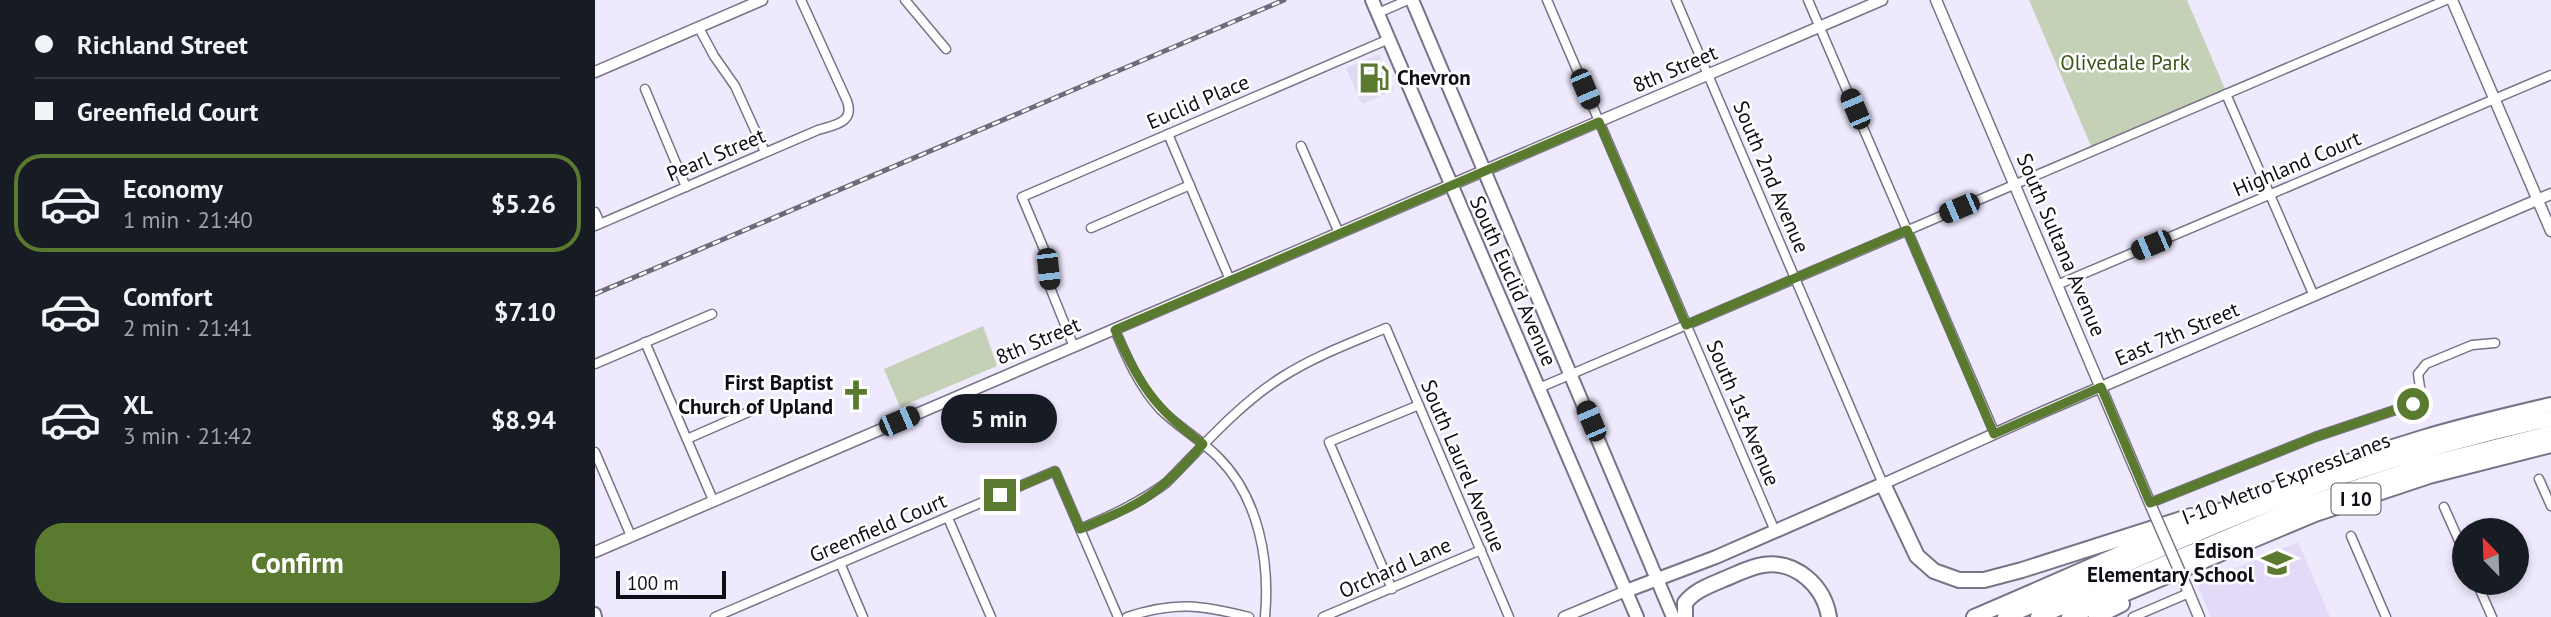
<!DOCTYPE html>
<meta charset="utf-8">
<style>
body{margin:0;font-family:"PT Sans",sans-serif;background:#242831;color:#f1f3f6;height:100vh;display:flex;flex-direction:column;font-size:26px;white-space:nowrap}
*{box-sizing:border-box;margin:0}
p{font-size:23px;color:#9ea1a6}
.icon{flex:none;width:38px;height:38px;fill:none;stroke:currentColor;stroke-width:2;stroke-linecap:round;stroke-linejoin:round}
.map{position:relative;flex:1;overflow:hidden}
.sheet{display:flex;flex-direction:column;background:#171b24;width:595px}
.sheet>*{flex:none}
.top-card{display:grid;align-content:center;height:154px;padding:0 35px;background:#171b24}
.needle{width:46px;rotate:337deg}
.controls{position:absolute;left:1857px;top:518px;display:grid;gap:14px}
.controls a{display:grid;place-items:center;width:77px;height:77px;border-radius:50%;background:#171b24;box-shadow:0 4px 10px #0003;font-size:35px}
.scale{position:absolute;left:21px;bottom:18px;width:110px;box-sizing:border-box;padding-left:7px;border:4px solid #0f0d15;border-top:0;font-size:19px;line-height:24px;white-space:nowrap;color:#0f0d15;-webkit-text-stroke:5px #fff;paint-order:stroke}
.end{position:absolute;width:32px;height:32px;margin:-16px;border:9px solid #5a7a30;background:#fff;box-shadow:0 0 0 4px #fff}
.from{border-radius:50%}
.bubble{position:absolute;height:49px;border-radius:24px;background:#171b24;box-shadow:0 4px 10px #0003;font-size:23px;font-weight:800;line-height:49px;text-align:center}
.car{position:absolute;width:21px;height:42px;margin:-21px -10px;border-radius:9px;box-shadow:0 0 5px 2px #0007;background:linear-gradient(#222 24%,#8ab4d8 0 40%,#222 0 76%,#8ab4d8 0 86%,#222 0)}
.top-card b{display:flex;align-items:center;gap:24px;height:66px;font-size:26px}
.top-card b+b{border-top:2px solid #363941}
.top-card i{width:18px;height:18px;background:#f1f3f6}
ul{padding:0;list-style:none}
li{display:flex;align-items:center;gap:21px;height:98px;margin:0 14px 10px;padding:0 21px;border:4px solid transparent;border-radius:28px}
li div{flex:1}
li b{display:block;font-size:26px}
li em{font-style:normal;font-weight:800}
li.active{border-color:#5a7a30}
li>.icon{width:63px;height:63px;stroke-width:1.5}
.primary-button{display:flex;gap:14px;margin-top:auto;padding:14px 35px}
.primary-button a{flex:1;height:80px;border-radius:28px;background:#5a7a30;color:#fff;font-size:28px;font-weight:800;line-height:80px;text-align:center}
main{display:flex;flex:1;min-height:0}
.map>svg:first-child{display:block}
.commercial{fill:#e0daf0}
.built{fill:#e3daf8}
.green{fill:#c5d1b6}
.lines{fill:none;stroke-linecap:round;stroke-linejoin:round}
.minor-casing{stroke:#797388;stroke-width:11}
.tertiary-casing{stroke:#797388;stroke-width:13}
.secondary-casing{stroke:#797388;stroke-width:14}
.primary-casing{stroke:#797388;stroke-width:16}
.motorway-casing{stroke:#797388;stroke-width:18}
.minor{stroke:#fff;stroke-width:8}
.tertiary{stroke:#fff;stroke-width:10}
.secondary{stroke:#fff;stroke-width:10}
.primary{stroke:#fff;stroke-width:12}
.motorway{stroke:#fff;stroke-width:14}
.rail-casing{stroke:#6e6b78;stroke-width:5}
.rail{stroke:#fff;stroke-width:2.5;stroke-dasharray:8;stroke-linecap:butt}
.tertiary-bridge-casing{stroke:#797388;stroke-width:13;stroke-linecap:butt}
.tertiary-bridge{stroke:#fff;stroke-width:10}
.route{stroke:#5a7a30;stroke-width:9}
.labels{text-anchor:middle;stroke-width:5;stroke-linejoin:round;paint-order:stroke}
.shield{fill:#fff;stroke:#57565b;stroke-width:2}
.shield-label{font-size:19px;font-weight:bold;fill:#0f0d15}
.park-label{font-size:21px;fill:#3b5217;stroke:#fff}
.street-label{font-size:21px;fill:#0f0d15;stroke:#fff}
.poi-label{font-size:21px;font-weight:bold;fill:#0f0d15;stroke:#fff;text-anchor:end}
</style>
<main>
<section class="sheet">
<div class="top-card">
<b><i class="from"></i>Richland Street</b>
<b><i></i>Greenfield Court</b>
</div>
<ul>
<li class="active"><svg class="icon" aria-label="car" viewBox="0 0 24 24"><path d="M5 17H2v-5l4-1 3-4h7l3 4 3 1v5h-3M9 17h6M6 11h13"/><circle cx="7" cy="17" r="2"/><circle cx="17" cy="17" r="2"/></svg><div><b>Economy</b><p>1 min · 21:40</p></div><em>$5.26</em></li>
<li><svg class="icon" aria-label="car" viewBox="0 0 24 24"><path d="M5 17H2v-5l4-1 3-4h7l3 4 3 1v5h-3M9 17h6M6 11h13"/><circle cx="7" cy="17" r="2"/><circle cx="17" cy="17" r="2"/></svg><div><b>Comfort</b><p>2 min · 21:41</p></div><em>$7.10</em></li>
<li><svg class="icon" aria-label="car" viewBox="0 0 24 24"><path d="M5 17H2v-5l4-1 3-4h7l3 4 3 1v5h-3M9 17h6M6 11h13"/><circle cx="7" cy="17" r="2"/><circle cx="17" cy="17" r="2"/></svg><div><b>XL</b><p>3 min · 21:42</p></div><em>$8.94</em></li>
</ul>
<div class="primary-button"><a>Confirm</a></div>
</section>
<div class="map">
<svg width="1956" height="617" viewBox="0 0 1956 617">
<rect width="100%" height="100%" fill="#eee9fc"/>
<path class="commercial" d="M784 54 799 90 767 104 751 68Z"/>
<path class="built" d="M1703 542 1735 617H1616L1602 585Z"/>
<g class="green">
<path d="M1434 0H1592L1630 89 1496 146Z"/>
<path d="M388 326 402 366 305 407 289 369Z"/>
</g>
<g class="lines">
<g class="minor-casing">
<g id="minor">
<path d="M310 0 351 49"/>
<path d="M952 0 1180 531"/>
<path d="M1081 0 1288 484"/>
<path d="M1213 0 1400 434"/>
<path d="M783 13 813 0"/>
<path d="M104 28 119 56 140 86 170 152"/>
<path d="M50 89 91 187"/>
<path d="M1631 94 1719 296"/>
<path d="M573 134 635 280"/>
<path d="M706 146 744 233"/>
<path d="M0 212 5 223"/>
<path d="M0 226 223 130C239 125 260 123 252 101L206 0"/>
<path d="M496 228 595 185"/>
<path d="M1462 285 1956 75"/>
<path d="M520 330C532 358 544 386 565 409 583 427 605 439 623 457 664 498 675 561 670 617"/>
<path d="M50 342 118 500"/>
<path d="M479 347 456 290 451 254 427 197 794 39"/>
<path d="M0 364 117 314"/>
<path d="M944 388 1851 0"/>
<path d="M92 439 156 411"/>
<path d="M0 452 36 536"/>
<path d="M1944 479 1956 506"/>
<path d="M1555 503 1720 437 1818 404 1826 394 1823 374 1831 364 1877 345 1900 343"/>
<path d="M1849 507 1869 552"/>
<path d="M353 518 396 617"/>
<path d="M485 529C515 516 544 503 571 483 608 446 643 405 687 377 720 356 756 343 791 328L914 617"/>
<path d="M1756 536 1791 617"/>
<path d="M245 563 268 617"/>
<path d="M1882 583 1897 617"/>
<path d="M797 589 734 442 824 405"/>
<path d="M120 617 460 471 523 617"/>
<path d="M532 617C580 601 607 605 654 617"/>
<path d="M728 617 886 550"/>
<path d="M1538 617 1594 593"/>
</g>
</g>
<g class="tertiary-casing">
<g id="tertiary">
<path d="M1341 0 1556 506"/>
<path d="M1857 0 1956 231"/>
<path d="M0 72 167 0"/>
<path d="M1288 484 1450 411 1956 194"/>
<path d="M0 552 1287 0"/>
<path d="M1591 586 1604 617"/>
<path d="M969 617 1031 591"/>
</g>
</g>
<g class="secondary-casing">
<path id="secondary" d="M0 613 1 617"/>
</g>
<g class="primary-casing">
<g id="primary">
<path d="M777 0 1042 617"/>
<path d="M817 0 1078 617"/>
<path d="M1031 591 1121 557 1288 484"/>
</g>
</g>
<g class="motorway-casing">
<g id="motorway">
<path d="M1288 484 1322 556 1339 571 1364 580H1389L1427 570 1596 516"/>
<path d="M1090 617V603C1099 591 1113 586 1127 580 1140 575 1154 567 1168 565 1201 560 1229 586 1234 617"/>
<path d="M1379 617C1527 554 1673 484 1827 438 1870 425 1913 415 1956 405"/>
<path d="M1410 617C1523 569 1635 516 1750 476 1818 453 1886 434 1956 419"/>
<path d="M1443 617 1703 507 1828 465 1956 433"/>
<path d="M1474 617 1720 514 1834 476 1956 445"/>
<path d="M1501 617 1527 604"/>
</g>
</g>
<use href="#minor" class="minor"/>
<use href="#tertiary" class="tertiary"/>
<use href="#secondary" class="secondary"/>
<use href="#primary" class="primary"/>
<use href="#motorway" class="motorway"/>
<g class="rail-casing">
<path id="rail" d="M0 294 689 0"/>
</g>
<use href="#rail" class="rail"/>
<g class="tertiary-bridge-casing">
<path id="tertiary-bridge" d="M1556 506 1591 586"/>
</g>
<use href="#tertiary-bridge" class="tertiary-bridge"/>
</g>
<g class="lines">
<path class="route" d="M405 495 460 471 485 529C508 519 534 510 555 495 575 481 592 462 608 444 560 409 544 384 520 330L1004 122 1091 325 1312 230 1399 434 1506 387 1555 503 1720 437 1818 404"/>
</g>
<defs>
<g id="fuel-bare" transform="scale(2.415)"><path d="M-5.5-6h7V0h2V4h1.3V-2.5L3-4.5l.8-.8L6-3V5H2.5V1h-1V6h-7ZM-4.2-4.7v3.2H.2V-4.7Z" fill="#5a7a30" stroke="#fff" stroke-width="2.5" paint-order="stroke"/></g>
<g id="church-bare" transform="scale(2.415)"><path d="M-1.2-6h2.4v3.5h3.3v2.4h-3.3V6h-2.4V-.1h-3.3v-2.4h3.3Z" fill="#5a7a30" stroke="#fff" stroke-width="2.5" paint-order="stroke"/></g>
<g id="school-bare" transform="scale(2.415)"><path d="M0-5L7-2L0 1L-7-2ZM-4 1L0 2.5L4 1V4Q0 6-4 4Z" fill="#5a7a30" stroke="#fff" stroke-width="2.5" paint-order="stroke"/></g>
</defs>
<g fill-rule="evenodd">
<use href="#fuel-bare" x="779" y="78"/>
<use href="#church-bare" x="261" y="395"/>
<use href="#school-bare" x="1682" y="563"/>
</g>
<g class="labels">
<rect class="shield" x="1736.5" y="483.5" width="49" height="31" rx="5"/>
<g class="shield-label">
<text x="1761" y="506">I 10</text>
</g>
<g class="park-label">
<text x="1530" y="70">Olivedale Park</text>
</g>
<g class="street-label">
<text transform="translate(1080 69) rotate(-23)" y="7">8th Street</text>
<text transform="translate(603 102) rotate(-23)" y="7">Euclid Place</text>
<text transform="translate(121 155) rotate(-23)" y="7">Pearl Street</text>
<text transform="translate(1702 164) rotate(-23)" y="7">Highland Court</text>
<text transform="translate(1176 177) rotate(67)" y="7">South 2nd Avenue</text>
<text transform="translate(1466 245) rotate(67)" y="7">South Sultana Avenue</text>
<text transform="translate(918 281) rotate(66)" y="7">South Euclid Avenue</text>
<text transform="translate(1582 334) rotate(-23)" y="7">East 7th Street</text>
<text transform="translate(443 341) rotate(-23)" y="7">8th Street</text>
<text transform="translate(1148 413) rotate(67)" y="7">South 1st Avenue</text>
<text transform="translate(868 466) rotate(67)" y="7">South Laurel Avenue</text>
<text transform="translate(1691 479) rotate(-21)" y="7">I-10 Metro ExpressLanes</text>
<text transform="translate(283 528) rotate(-23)" y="7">Greenfield Court</text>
<text transform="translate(800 568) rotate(-24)" y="7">Orchard Lane</text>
</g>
<g class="poi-label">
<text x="802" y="85" text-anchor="start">Chevron</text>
<text x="238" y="390">First Baptist<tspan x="238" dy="24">Church of Upland</tspan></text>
<text x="1659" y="558">Edison<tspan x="1659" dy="24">Elementary School</tspan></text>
</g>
</g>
</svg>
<div class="controls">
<a><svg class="needle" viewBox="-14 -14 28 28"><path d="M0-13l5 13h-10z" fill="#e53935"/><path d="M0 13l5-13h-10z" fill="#9ea1a6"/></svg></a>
</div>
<div class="scale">100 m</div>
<i class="end from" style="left:1818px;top:404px"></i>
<i class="end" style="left:405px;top:495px"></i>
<div class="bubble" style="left:346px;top:394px;width:116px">5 min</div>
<i class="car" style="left:990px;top:89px;rotate:157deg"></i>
<i class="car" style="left:1260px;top:109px;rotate:337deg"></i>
<i class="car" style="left:1364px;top:208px;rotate:247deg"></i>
<i class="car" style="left:1556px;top:245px;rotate:247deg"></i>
<i class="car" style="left:453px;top:269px;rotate:174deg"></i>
<i class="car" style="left:304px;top:421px;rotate:67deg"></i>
<i class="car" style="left:996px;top:421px;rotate:337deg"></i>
</div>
</main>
